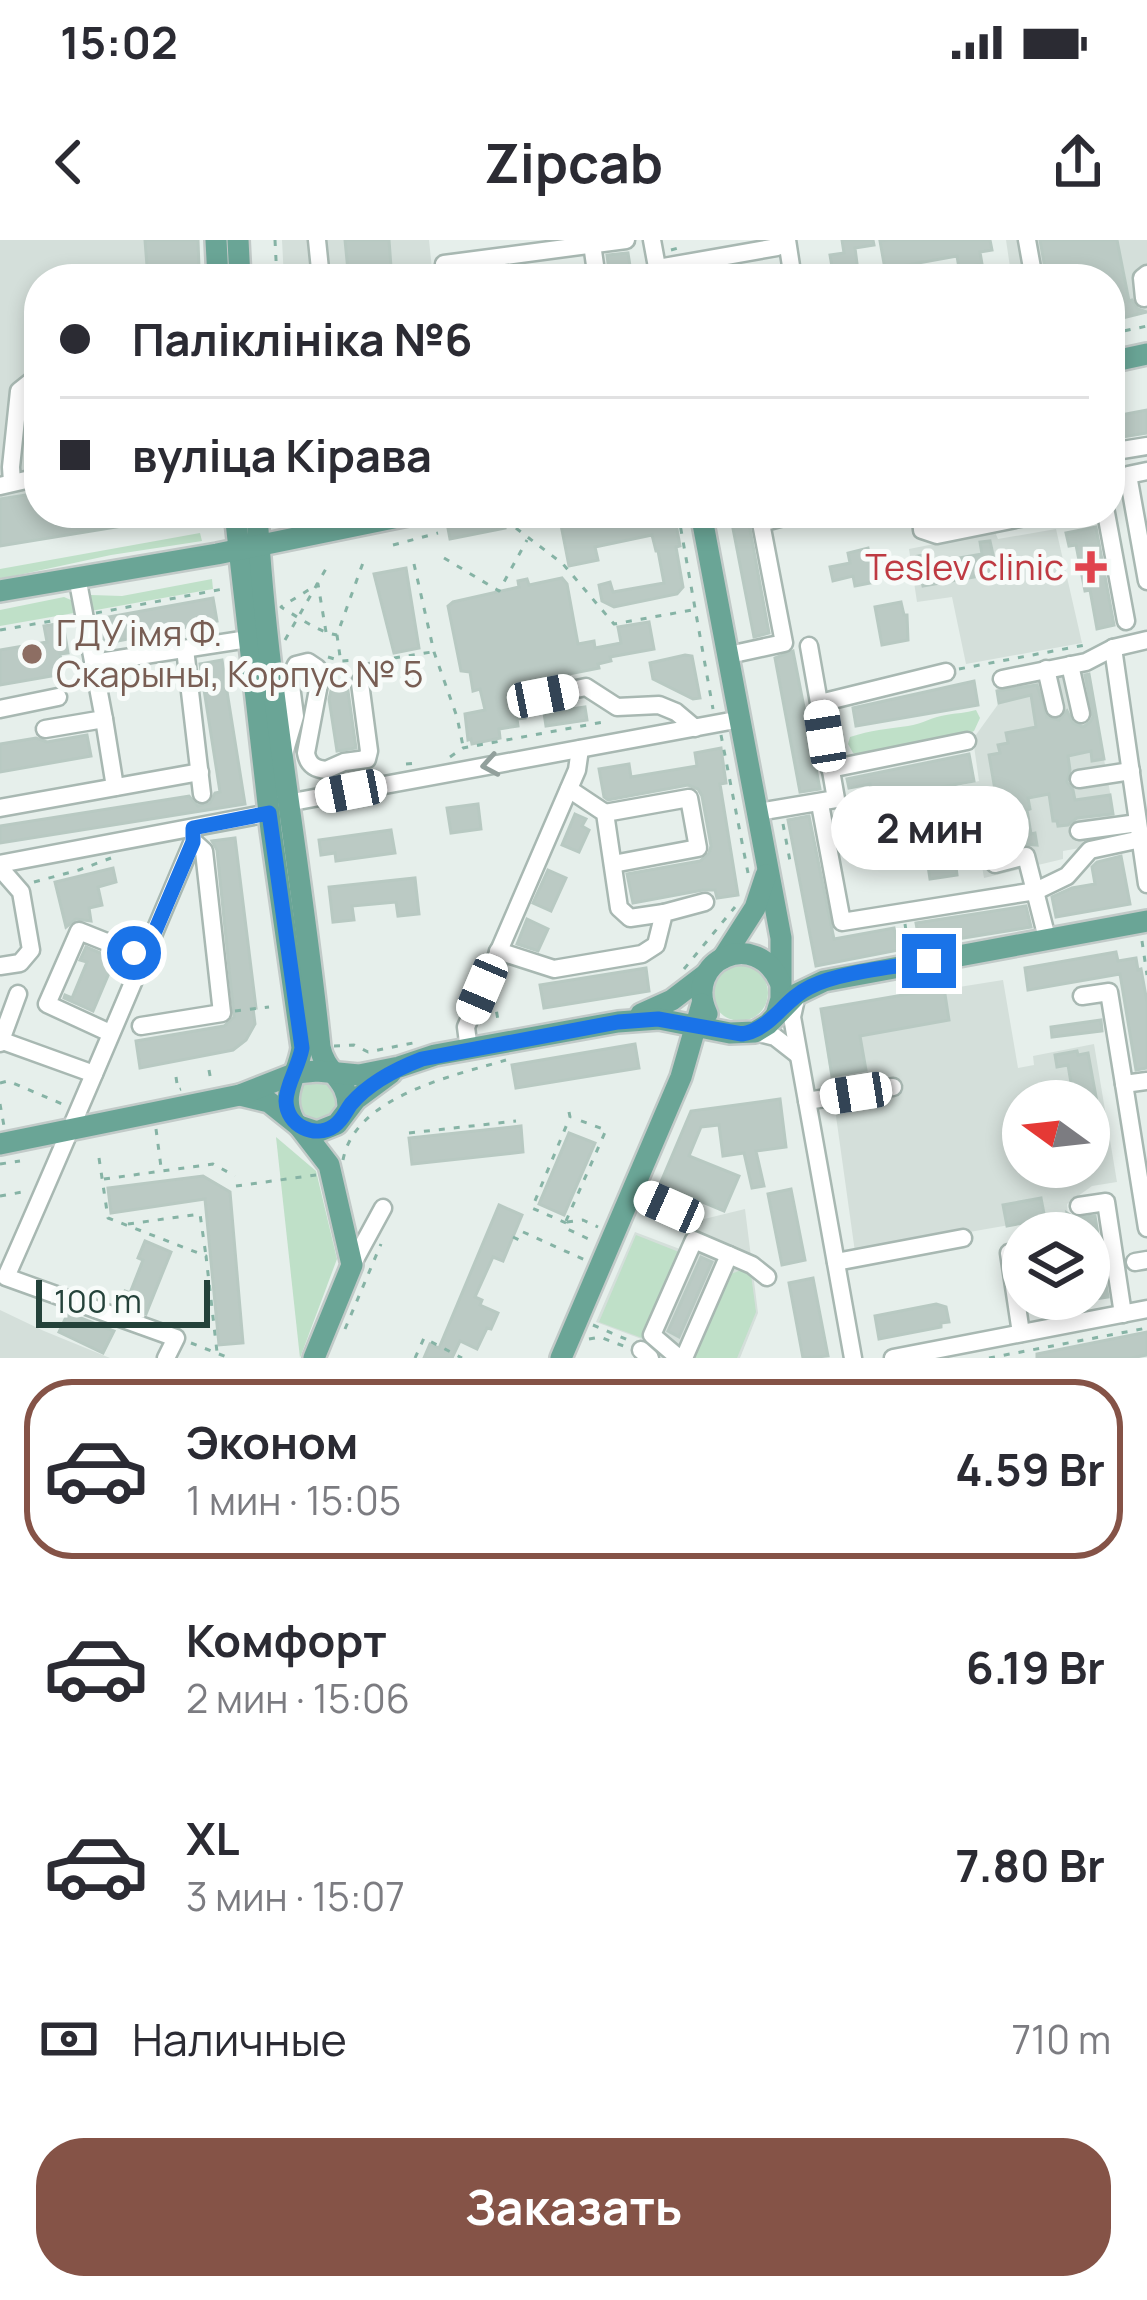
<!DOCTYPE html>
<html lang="ru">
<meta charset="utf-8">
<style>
body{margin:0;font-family:Manrope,sans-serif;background:#f2f2f3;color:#2b2b33;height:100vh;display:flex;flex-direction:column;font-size:45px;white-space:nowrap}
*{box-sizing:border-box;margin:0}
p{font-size:39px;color:#7c7c81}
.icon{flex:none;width:66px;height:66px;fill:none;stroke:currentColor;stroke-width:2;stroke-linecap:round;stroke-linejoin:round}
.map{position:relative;height:1118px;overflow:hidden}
.details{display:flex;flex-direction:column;background:#fff;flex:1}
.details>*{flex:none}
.hud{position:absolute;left:24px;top:24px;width:1101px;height:264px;border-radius:48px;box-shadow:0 6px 18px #0003;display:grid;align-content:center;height:264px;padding:0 36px;background:#fff}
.needle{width:78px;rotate:285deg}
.buttons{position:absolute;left:1002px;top:840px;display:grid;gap:24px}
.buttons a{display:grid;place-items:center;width:108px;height:108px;border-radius:50%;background:#fff;box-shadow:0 6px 18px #0003;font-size:60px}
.scale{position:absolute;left:36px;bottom:30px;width:174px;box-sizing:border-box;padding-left:12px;border:6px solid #24423a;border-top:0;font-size:33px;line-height:42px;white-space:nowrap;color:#24423a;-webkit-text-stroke:9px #f7fbf9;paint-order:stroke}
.end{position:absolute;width:54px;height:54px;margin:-27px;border:15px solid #1a73e8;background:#fff;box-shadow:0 0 0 6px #fff}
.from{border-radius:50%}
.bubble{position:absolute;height:84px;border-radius:42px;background:#fff;box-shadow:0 6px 18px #0003;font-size:39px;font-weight:700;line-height:84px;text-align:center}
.car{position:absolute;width:36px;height:72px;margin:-36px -18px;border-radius:15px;box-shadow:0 0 9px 3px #0007;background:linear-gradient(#fff 24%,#345 0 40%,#fff 0 76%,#345 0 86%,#fff 0)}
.hud b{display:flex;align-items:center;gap:42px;height:114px;font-size:45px}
.hud b+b{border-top:3px solid #e1e1e2}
.hud i{width:30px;height:30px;background:#2b2b33}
ul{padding:21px 0 0;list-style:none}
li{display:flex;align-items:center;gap:36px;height:180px;margin:0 24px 18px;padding:0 12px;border:6px solid transparent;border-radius:48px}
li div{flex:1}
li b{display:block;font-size:45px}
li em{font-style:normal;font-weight:700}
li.current{border-color:#855347}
li>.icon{width:108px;height:108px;stroke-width:1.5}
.pay{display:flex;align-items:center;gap:30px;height:132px;padding:0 36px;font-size:45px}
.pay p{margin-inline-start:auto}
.primary-button{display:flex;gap:24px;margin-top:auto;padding:24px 36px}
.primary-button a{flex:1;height:138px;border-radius:48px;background:#855347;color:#fff;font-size:48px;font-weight:700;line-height:138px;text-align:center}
.status{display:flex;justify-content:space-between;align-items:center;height:84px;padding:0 60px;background:#fff;direction:ltr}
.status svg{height:33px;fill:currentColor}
header{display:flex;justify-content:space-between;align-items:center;height:156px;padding:0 36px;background:#fff;font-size:54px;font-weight:700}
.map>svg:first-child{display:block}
.built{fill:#d4dfda;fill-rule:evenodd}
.green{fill:#bfe0c8}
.building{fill:#bbcac4;stroke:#b8c9c2;stroke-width:3}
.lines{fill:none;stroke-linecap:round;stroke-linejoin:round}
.minor-casing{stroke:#a8b8b2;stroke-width:21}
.major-casing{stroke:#c2cac8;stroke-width:26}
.path{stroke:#86b3a5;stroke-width:3;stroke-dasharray:6 9;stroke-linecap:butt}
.minor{stroke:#fff;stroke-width:16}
.major{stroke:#6aa596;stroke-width:21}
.oneway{stroke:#92a09c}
.route{stroke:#1a73e8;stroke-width:15}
.health-dot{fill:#e0444e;stroke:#f7fbf9;stroke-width:4.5}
.education-dot{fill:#8d6e63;stroke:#f7fbf9;stroke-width:4.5}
.labels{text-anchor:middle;stroke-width:10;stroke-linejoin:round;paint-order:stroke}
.health-label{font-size:36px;fill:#be3a42;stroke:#f7fbf9;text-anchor:end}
.education-label{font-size:36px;fill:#785e54;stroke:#f7fbf9;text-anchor:start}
</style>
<div class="status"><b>15:02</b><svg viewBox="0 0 49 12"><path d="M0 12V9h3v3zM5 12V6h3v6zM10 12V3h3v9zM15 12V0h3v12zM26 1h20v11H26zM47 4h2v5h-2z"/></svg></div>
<header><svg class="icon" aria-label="back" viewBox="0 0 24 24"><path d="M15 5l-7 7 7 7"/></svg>Zipcab<svg class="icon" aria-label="share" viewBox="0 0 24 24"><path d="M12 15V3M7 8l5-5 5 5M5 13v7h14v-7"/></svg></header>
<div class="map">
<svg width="1147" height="1118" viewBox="0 0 1147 1118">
<rect width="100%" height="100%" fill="#e6efeb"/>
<g class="built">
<path d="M0 0H198L170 29V39H39V273H203L0 306Z"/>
<path d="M282 0H429L432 29 500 22 502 39H284Z"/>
<path d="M1006 0H1147V72L1110 81V39H983L981 33 1010 27Z"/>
<path d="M1056 289 1082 403 966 424 952 357 917 362 909 309 995 292 998 299Z"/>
<path d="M1085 416 1119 601 1063 611V619L984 638 974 580 932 586 926 554 979 541 973 499 999 463 994 434Z"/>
<path d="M1003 740 1018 828 1034 825 1033 816 1094 804 1117 942 1092 946 1067 964 1069 993H1048L1044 979 855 1012 821 769ZM1023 861H1089V927H1023Z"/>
<path d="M745 969 758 1073 740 1118H661L655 1104 596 1082 635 992 685 1011 700 980Z"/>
<path d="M0 1070 44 1091 110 1118H0Z"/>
</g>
<g class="green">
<path d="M200 293 202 301 111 315 0 339V329Z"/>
<path d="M212 339 213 349 85 372V358L91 355 122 356Z"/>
<path d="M64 357 71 360 74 373 0 386V370Z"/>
<path d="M976 470 980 478 974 491 966 495 866 519 853 513 848 504 850 497C871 490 887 489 908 486 922 484 932 477 946 475 956 473 966 473 976 470Z"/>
<circle cx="740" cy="753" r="28"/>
<circle cx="317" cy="860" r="20"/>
<path d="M276 897 316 931 337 1019 300 1118Z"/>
<path d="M636 995 684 1014 645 1099 599 1082Z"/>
<path d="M750 1027 756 1072 737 1118H689L725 1036Z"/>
</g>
<g class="building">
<path d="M145 0H198L199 28 169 29 170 39H148Z"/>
<path d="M345 0H389L391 27 381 28 383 39H334L333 32 348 31Z"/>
<path d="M842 0H873L874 5 855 8 859 39H834L830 15 844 13Z"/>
<path d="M888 0H990L992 10 980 12 982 24 959 28 957 16 885 29 880 1Z"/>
<path d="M1040 0H1117L1129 61 1132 60 1138 69 1147 72 1110 81V39H1047Z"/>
<path d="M628 13 632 39H610L607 15Z"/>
<path d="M1147 170V193L1110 199V177Z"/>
<path d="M39 253V273H170L171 278 0 306V259Z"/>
<path d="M503 273 505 288 450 299 447 283Z"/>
<path d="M617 273H674L680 306 676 307 683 347 677 354 614 367 602 361 599 345 610 342 613 352 664 343 658 311H656L652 295 595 307 598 320 569 326 561 285Z"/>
<path d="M730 273H747L769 393 754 397Z"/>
<path d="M1096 287 1114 385 1097 389 1090 350 1085 351 1076 305 1069 306 1066 293Z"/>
<path d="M990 301 994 319 989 320 991 334 923 346 920 332H916L913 317 924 315 925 324 982 314 980 302Z"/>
<path d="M868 308 875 342 855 346 853 336 833 341 830 327 850 323 848 313Z"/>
<path d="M406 328 419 408 394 413 374 334Z"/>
<path d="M562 338 567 344 578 404 594 401 595 408 621 403 618 387 649 382 654 409 610 417 611 421 598 424 599 428 528 442 529 446 519 448 525 478 517 479 518 486 499 489 500 498 472 504 471 499 468 500 465 474 485 470 480 449 473 451 470 432 461 431 448 366 453 362 519 347 518 341 527 339 529 345Z"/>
<path d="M213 358 217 381 103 404 98 379Z"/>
<path d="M901 362 904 375H907L908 400 882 405 875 367Z"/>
<path d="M63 383 68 413 60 414 63 434 0 445V410L47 402 44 386Z"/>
<path d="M793 411 820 549 800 552 775 418Z"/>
<path d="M685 415 692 416 700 458 693 459 653 439 650 423Z"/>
<path d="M222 420 245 564 0 603V586L189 556 198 566 210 563 215 553 220 552 200 424Z"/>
<path d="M1089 434 1104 519 1092 521 1091 511 1068 516 1070 530 1067 542 1073 550 1075 560 1110 555 1113 574 1077 578 1068 585 1058 586 1057 581H1053L1049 554 1028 558 1030 569 1027 570 1031 594 1035 593 1037 605 1024 604 1005 608 989 515 1000 513 998 505 1008 503 1006 493 1036 487 1031 455 999 463 997 451 1037 445 1047 477 1059 480 1067 471 1073 483 1083 487 1090 482 1093 477 1085 435Z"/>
<path d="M974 441 978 465 856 486 853 468Z"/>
<path d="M347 444 356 508 337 511 329 459 332 446Z"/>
<path d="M585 467 587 480 546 486 544 473Z"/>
<path d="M87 495 91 516 0 532V504L36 498 47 502Z"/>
<path d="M721 508 726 543 720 544 738 655 717 658 715 650H703L633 663 627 634 700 621 709 613 711 606 702 556 698 549 688 545 608 560 604 557 599 529 629 524 631 537 697 526 695 513Z"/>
<path d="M969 514 974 541 873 560 870 544 849 548 847 539Z"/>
<path d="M478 564 481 589 451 593 447 568Z"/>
<path d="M940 566V573L950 592 975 587 981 622 956 627 957 635 930 639 923 593 933 591 928 568Z"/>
<path d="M575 574 586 579 582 586 589 590 579 612 562 605Z"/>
<path d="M809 576 834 699 894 688 898 710 816 726 788 580Z"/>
<path d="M391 590 395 613 336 621 335 613 321 615 319 600Z"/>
<path d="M893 590 897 622 871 626 867 593Z"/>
<path d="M235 598 256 768H253L255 784 246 800 233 810 140 828 136 801 224 786 234 777 217 610 212 601Z"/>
<path d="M1121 616 1130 664 1056 677 1052 657 1072 648 1095 644 1092 627 1097 622Z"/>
<path d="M113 628 116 642 98 647 102 665 89 668 91 681 76 679 66 687 55 642Z"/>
<path d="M548 630 566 638 551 671 533 663Z"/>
<path d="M415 638 419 674 398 676 396 662 352 666 354 680 333 682 329 647Z"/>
<path d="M1026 666 1031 687 920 705 916 683Z"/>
<path d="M527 679 548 689 538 711 517 704Z"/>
<path d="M86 707 115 719 93 771 64 758 65 755 72 758 87 722 80 720Z"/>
<path d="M1116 712 1118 721 1136 718 1138 730 1141 729 1147 762V828L1136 830 1120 734 1028 750 1025 728Z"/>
<path d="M646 728 649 751 544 768 540 745Z"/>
<path d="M944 748 949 780 860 796 866 830 832 836 821 769Z"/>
<path d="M1101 780 1102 791 1052 797 1051 787Z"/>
<path d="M635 804 639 828 516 848 512 825Z"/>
<path d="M1077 811 1078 815 1088 813 1101 884 1089 886V861H1074L1068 825 1057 827 1055 815Z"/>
<path d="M780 859 786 907 756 911 764 946 752 948 744 913 723 916 719 885 701 887 689 916 739 936 724 971 674 950 671 955 658 949 691 871Z"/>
<path d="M521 886 523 912 412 924 409 898Z"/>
<path d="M569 893 595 903 564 975 539 964Z"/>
<path d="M203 936 230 952 243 1103 219 1105 205 959 111 973 108 948Z"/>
<path d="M791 949 805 1020 782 1025 768 954Z"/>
<path d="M1041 958 1045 979 1007 986 1003 965Z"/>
<path d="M499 965 522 975 503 1021 493 1017 475 1057 482 1060 480 1065 498 1073 491 1089 487 1088 477 1109 460 1101 452 1118H424L430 1104 439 1108Z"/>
<path d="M1067 973 1075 978 1095 976 1108 1057 1089 1060V993H1071Z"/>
<path d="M145 1001 171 1012 146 1074 120 1064 125 1051 130 1053 143 1020 138 1018Z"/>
<path d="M701 1017 712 1022 679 1097 668 1091Z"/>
<path d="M813 1038 828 1116 803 1118 789 1043Z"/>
<path d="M936 1064 946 1067 949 1082 941 1083V1087L879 1099 875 1076Z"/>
<path d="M68 1073 114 1091 103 1113 59 1092Z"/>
<path d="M1147 1092V1115L1131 1118H1037V1114Z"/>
</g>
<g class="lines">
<g class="minor-casing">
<g id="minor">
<path d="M317 0 321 39"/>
<path d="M652 0 659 38"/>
<path d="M787 0 793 39"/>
<path d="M1027 0 1034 39"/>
<path d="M592 4 597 39"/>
<path d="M444 24 626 0"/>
<path d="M658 28 777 7"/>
<path d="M1144 58 1142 38 1147 34"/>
<path d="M1110 212 1147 206"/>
<path d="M1147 231 1128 235 1147 341"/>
<path d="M12 242 11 227 19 151 34 139H39"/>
<path d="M0 246 39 237"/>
<path d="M924 273 921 276 922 290 937 295 1045 273"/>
<path d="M1106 273 1126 381"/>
<path d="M798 274 805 276 828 273"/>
<path d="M1113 408 1147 644"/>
<path d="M185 409 202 554"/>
<path d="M729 415 784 403 761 283 798 273"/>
<path d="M93 423 248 399"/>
<path d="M1070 425 1081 474"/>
<path d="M1046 429 1055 468"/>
<path d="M1002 439 1086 422 1113 408 1147 400"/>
<path d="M543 456 586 447 617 467 659 465 676 472 695 488"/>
<path d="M820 463 946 432"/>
<path d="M0 469 58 457"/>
<path d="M104 479 115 547"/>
<path d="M45 489 104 479 77 337"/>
<path d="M284 514 295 476 290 438 296 425 308 422 317 428 319 444 306 513C308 525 315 529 326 530L344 522 367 519 369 511 360 443 366 433 386 430"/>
<path d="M830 529 967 501"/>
<path d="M1079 539 1131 531"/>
<path d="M569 549 605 573 619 668 630 678 664 673"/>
<path d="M287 563 741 479"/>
<path d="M820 564 842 682 1036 651 1067 636 1090 610 1141 599"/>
<path d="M0 568 200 532"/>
<path d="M952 570 985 564 995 624 1026 616 1047 698"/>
<path d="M758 572 836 559 809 406"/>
<path d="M605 573 689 558 698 608 613 624"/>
<path d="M1079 591 1138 583"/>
<path d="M0 624 269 573"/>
<path d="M0 628 21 652 31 710 20 723 0 726"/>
<path d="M498 711 554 729 642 714 656 705 664 673 705 662"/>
<path d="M797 754 792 777 853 1118"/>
<path d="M1082 756 1109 752 1124 844 1147 841"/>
<path d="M141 786 222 773 204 611 193 601"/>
<path d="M755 792 775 797 798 815"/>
<path d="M110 793 47 764 79 691 144 717"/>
<path d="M0 800 94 834"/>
<path d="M0 803 18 754"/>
<path d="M469 810 466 787 577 530 580 509"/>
<path d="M1124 844 1147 988"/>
<path d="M807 861 893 847"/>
<path d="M633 952 693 978"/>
<path d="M1079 966 1106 962 1123 1074"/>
<path d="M1009 1013 1021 1093"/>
<path d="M729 1015 752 1025 767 1037"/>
<path d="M836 1022 963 998"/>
<path d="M1135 1022 1147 1020"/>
<path d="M352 1025 383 968"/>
<path d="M641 1110 650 1118"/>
<path d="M166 1118 176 1098 6 1037C70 893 131 747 193 601V588"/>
<path d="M679 1118 652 1095 694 1000 729 1015 684 1118"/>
<path d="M893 1118 1147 1069"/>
</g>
</g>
<g class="major-casing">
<g id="major">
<path d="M216 0 218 39"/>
<path d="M238 0 240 39"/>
<path d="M1110 122 1147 114"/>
<path d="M235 273 271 590 302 808C298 835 279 854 294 881"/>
<path d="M257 273C267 452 302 629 320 807 325 834 349 838 348 868"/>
<path d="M701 273 781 698V759L777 772"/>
<path d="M0 351 217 314 418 273"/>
<path d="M723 718 755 668 766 635"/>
<path d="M641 774 672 760 706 734"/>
<path d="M707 774C682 720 756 687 780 742"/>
<path d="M240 855 269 862 299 886 317 892 337 884 356 859 391 833"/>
<path d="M299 886 329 925 352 1025 314 1118"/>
<path d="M0 904 240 855 296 833 317 831 359 835 399 827 435 815 618 782 659 779 730 793 755 792 768 784 797 754 824 741 1147 681"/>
<path d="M561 1118 681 837 702 764"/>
</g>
</g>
<g class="path">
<path d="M275 0 277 39"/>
<path d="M671 10 685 6"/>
<path d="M191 39V33L199 28"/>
<path d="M1110 94 1147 86"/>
<path d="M678 273 713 469"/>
<path d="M504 279 563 324 614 384 692 370"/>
<path d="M212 281 215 273"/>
<path d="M393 305 438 293"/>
<path d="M444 318 499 351 527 300"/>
<path d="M414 324 434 412 457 477 463 506"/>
<path d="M96 373 223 349"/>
<path d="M0 390 69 378"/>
<path d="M326 392 318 344 281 367C298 377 318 392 337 395"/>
<path d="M285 400 327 327"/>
<path d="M328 417 341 421 360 420"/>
<path d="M394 418 432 412"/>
<path d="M959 429 1085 405"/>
<path d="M344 445 337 395 364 320"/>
<path d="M721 495 748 633"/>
<path d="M450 517 463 508 609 481"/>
<path d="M406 524 418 523"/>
<path d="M783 584 790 621"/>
<path d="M34 642 79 630 111 618"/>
<path d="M905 684 909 710"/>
<path d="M1142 701 1147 735"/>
<path d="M684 729 735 667"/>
<path d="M494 757 499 786"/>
<path d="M235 771 269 767"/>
<path d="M334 806 354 805 368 812 418 802"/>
<path d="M209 830 211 841"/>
<path d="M176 837 178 850 181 849"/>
<path d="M0 843 8 841 67 866"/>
<path d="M0 864 4 886"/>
<path d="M569 872 570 877 532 968 566 983 565 988 593 1001"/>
<path d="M156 889 161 927"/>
<path d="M409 893 516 881"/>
<path d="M99 918 108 978 206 1016 217 1112 215 1118"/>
<path d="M343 920C355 856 453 836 506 820"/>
<path d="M0 924 20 921"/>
<path d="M104 939 213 924 235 936"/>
<path d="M236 946 316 935"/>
<path d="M0 956 28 951"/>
<path d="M566 981 606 890 573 878"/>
<path d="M567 982 583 980 598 987"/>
<path d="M128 984 200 974 206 1016"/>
<path d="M523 992 585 1020"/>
<path d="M513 997 519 1000"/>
<path d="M593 1085 628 1100"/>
<path d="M345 1089 381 1004"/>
<path d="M589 1099 600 1097 626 1107"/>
<path d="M191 1103 229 1118"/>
<path d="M415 1118 424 1098 462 1118"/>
<path d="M989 1118 1147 1088"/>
</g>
<use href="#minor" class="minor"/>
<use href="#major" class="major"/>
</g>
<defs><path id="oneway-chevron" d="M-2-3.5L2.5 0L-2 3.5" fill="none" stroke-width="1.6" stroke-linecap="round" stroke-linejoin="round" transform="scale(3)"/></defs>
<use class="oneway" href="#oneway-chevron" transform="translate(490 525) rotate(170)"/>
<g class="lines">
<path class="route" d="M134 713 144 717 193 602V588L269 573 302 808C299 826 286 845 286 861 287 886 315 899 334 886 343 880 345 872 351 864 369 843 396 829 422 819L618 782 658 779 742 794C772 789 783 760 810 747 839 732 895 727 929 721"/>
</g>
<path class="health-dot" d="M1085 309h12v12h12v12h-12v12h-12v-12h-12v-12h12z"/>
<circle class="education-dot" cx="32" cy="414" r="12"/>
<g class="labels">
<g class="health-label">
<text x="1064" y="340">Teslev clinic</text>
</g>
<g class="education-label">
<text x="56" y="406">ГДУ імя Ф.<tspan x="56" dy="41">Скарыны, Корпус № 5</tspan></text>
</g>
</g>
</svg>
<div class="buttons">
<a><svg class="needle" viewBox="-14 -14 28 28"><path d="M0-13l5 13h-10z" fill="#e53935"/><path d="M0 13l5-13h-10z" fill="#7c7c81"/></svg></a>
<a><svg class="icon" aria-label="layers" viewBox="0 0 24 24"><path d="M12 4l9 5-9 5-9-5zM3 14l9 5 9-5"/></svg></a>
</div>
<div class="scale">100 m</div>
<i class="end from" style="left:134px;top:713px"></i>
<i class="end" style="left:929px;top:721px"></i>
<div class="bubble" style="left:831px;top:546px;width:198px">2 мин</div>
<i class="car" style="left:543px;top:456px;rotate:79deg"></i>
<i class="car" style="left:825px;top:496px;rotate:351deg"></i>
<i class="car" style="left:351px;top:551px;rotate:259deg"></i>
<i class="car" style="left:482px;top:749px;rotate:203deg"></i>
<i class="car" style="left:856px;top:853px;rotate:261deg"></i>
<i class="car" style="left:669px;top:967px;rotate:294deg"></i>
<div class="hud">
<b><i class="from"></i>Паліклініка №6</b>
<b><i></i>вуліца Кірава</b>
</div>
</div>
<section class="details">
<ul>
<li class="current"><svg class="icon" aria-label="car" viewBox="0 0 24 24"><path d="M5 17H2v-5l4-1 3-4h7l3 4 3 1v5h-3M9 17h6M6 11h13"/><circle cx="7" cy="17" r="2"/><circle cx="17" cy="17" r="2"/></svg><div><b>Эконом</b><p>1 мин · 15:05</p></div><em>4.59 Br</em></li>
<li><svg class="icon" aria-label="car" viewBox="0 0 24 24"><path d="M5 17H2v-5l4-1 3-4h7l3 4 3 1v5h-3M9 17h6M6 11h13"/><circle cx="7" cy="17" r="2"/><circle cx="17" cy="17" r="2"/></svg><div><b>Комфорт</b><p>2 мин · 15:06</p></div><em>6.19 Br</em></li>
<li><svg class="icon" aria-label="car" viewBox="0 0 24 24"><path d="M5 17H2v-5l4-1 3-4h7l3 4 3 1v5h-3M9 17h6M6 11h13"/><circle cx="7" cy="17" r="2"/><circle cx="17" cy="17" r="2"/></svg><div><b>XL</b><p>3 мин · 15:07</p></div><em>7.80 Br</em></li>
</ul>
<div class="pay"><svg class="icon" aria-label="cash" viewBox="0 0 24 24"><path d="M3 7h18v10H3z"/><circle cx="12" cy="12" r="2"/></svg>Наличные<p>710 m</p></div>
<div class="primary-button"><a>Заказать</a></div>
</section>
